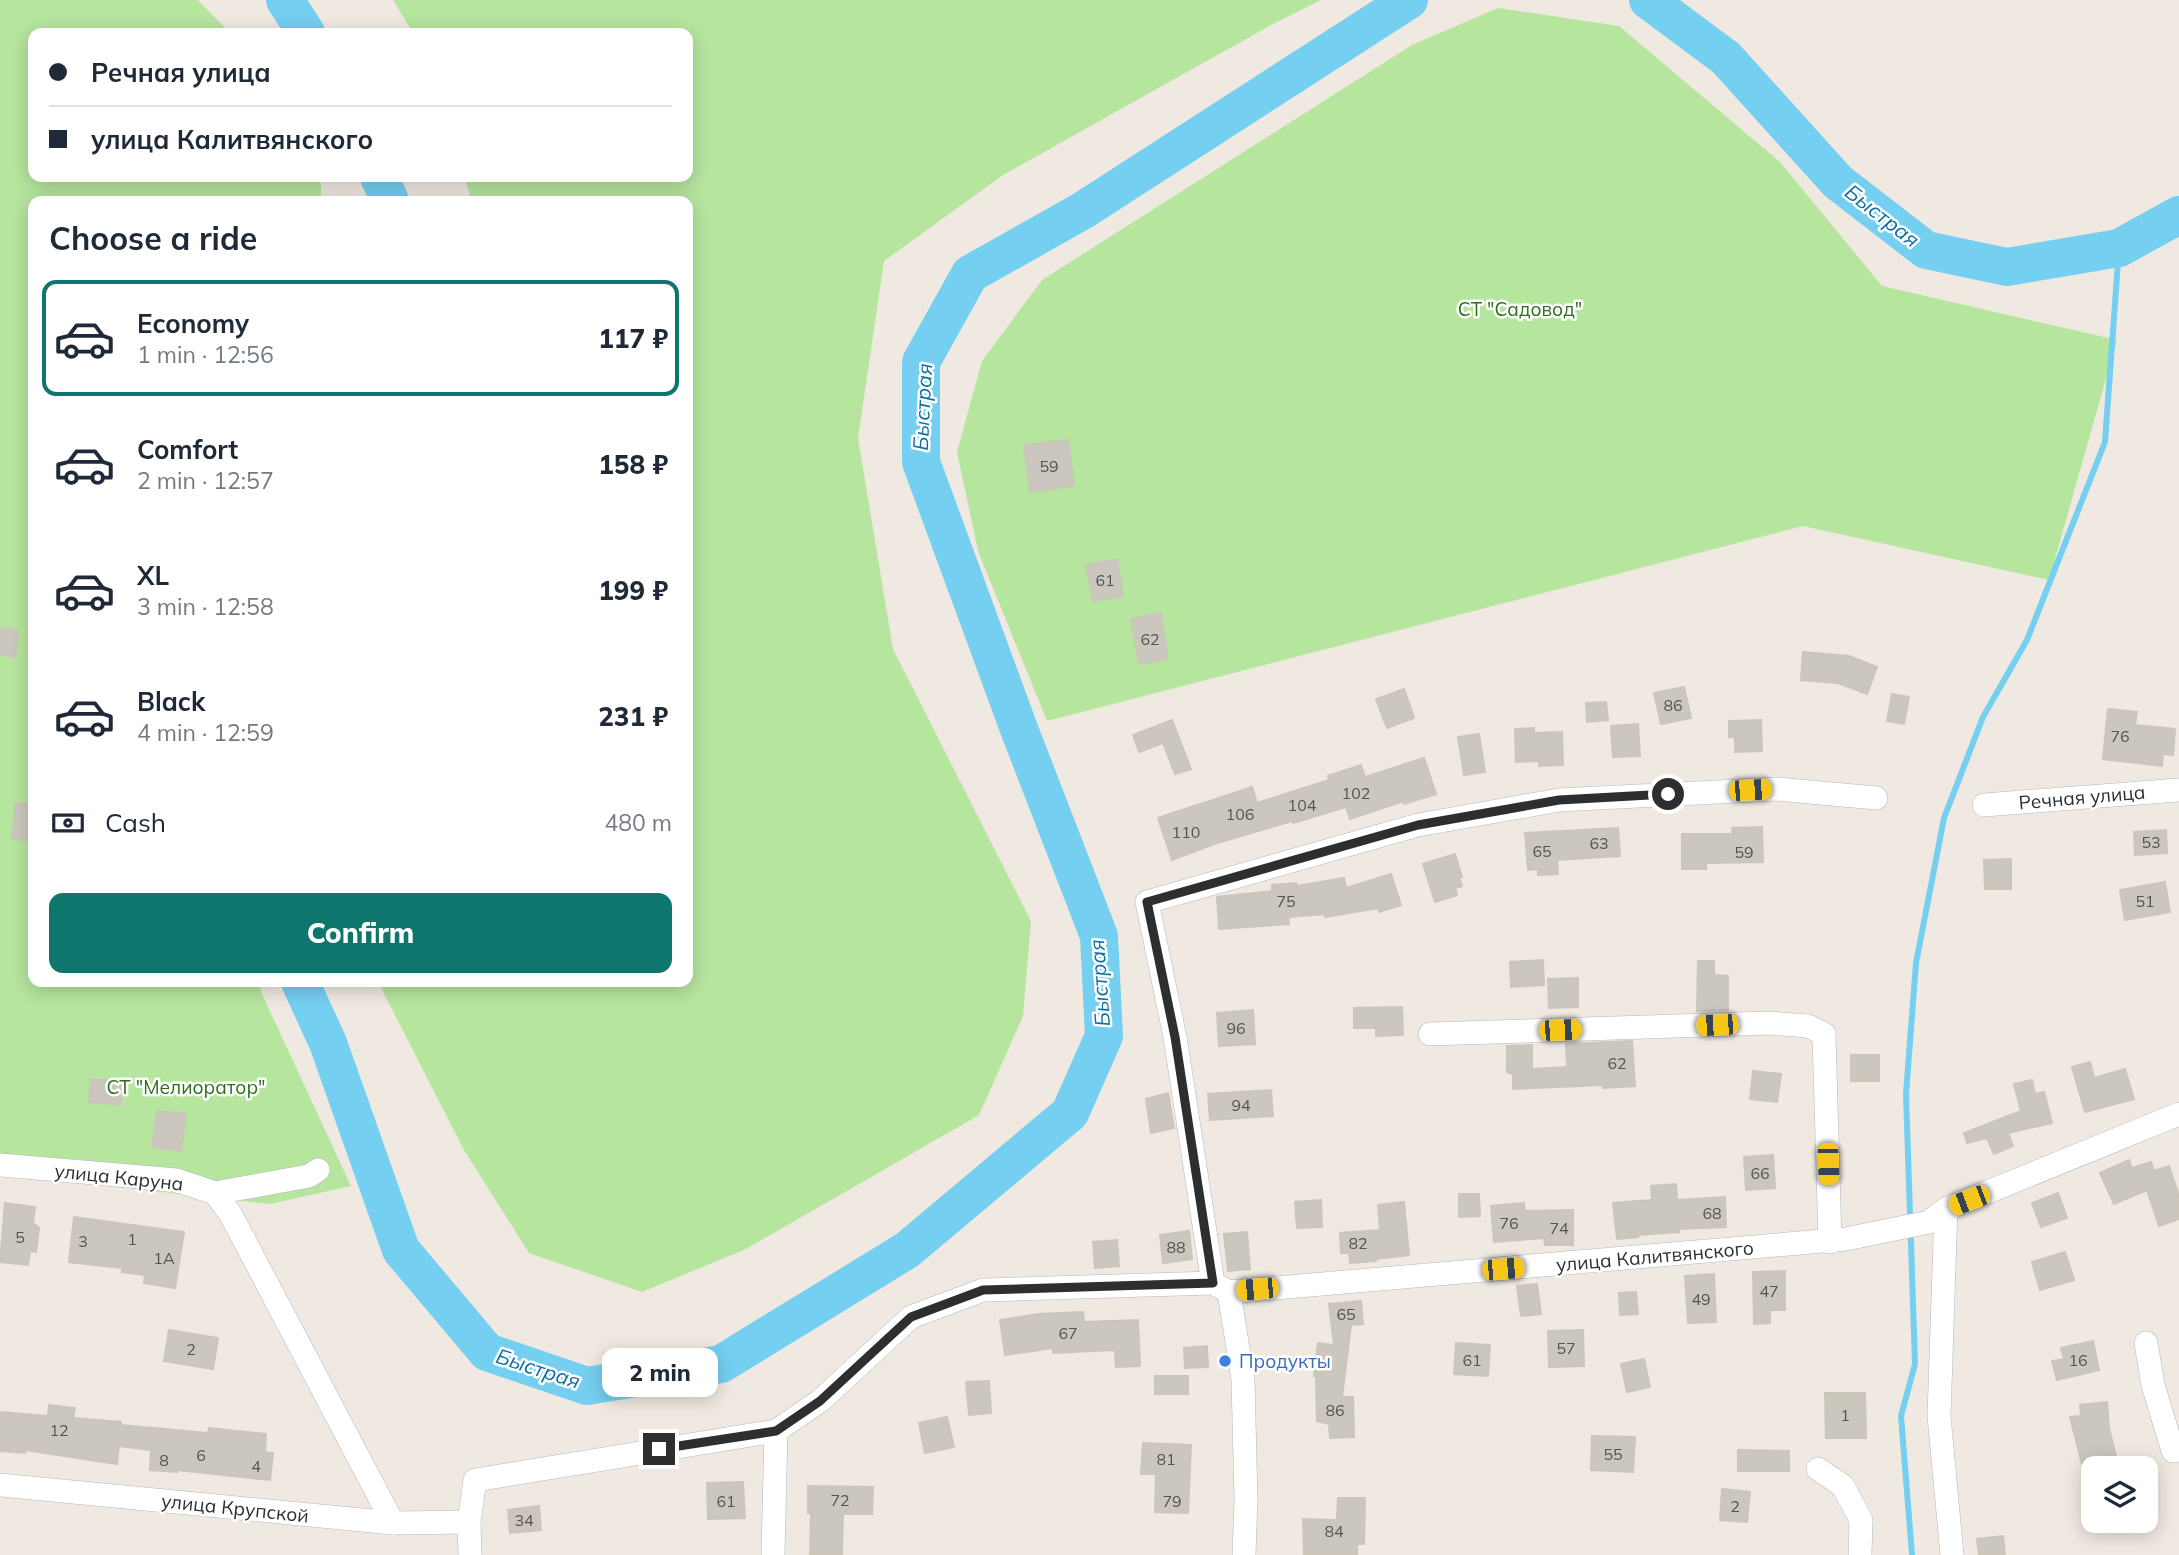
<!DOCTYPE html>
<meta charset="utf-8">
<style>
body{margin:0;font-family:Mulish,sans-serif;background:#f6f6f7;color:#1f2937;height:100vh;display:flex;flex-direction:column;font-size:26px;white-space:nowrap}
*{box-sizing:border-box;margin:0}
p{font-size:23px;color:#747a83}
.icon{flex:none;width:38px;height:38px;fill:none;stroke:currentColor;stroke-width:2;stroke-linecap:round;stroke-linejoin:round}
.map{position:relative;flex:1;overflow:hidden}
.details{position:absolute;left:28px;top:196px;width:665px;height:791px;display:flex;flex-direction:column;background:#fff;border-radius:14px;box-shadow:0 4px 18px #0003}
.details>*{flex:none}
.banner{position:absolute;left:28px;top:28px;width:665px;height:154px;border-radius:14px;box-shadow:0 4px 18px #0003;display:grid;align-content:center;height:154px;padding:0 21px;background:#fff}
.tools{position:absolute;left:2081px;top:1456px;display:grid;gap:14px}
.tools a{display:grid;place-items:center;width:77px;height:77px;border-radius:14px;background:#fff;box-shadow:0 4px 18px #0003;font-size:35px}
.end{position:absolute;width:32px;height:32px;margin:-16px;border:9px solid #2e2e2e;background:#fff;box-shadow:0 0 0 4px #fff}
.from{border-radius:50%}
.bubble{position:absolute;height:49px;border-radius:14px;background:#fff;box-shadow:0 4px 18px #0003;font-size:23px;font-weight:800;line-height:49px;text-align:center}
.car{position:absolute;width:21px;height:42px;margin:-21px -10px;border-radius:9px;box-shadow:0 0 5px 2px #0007;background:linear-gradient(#f5c518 24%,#345 0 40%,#f5c518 0 76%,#345 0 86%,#f5c518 0)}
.banner b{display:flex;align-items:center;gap:24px;height:66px;font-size:26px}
.banner b+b{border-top:2px solid #e0e1e3}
.banner i{width:18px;height:18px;background:#1f2937}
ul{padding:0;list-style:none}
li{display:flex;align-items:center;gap:21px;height:116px;margin:0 14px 10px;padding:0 7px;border:4px solid transparent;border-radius:14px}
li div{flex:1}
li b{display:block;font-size:26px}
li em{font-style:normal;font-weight:800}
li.current{border-color:#0f766e}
li>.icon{width:63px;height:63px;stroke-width:1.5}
h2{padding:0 21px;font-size:32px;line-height:84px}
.pay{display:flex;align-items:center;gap:18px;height:77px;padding:0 21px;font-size:26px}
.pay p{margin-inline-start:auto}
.action{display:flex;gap:14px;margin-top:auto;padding:14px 21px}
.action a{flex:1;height:80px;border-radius:14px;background:#0f766e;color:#fff;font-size:28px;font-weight:800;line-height:80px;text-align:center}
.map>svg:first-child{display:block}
.green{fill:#b6e59e}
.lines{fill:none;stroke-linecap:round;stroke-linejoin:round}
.stream{stroke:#75cff0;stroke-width:6}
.river{stroke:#75cff0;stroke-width:38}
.building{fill:#cbc7bf;stroke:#cbc5ba;stroke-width:2}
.minor-casing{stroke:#b4b7c1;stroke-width:24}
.minor{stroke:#fff;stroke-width:23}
.route{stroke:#2e2e2e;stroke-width:9}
.shop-dot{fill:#3f7fe0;stroke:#fff;stroke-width:2.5}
.labels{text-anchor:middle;stroke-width:5;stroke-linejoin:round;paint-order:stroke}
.number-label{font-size:16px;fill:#555452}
.park-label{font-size:19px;fill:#2c6e1b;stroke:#fff}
.street-label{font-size:19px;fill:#2e2e2e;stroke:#fff}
.shop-label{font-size:19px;fill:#366cbe;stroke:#fff;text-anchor:start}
.water-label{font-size:21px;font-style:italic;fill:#0d6fa3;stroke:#fff}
</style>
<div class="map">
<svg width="2179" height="1555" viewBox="0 0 2179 1555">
<rect width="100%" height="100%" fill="#efe9e1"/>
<g class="green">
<path d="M0 0H198L230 33H33V177H316L321 184V201H33V982H259L262 994 351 1186 270 1204 0 1174Z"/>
<path d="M393 0H1321L1271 25 1003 175 884 261 858 438 893 649 1031 921 1023 1016 979 1115 746 1249 642 1292 529 1253 464 1150 378 982H688V201H471L465 177H688V33H413Z"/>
<path d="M1498 8 1619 26 1780 162 1882 286 2117 340 2049 580 1803 526 1047 721 978 551 957 452 982 361 1042 280 1412 45Z"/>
</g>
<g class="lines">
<path class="stream" d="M1912 1555 1901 1416 1915 1364 1906 1094 1916 963 1944 818 1983 717 2027 640 2105 442 2119 248"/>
<g class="river">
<path d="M285 0 306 33"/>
<path d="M1648 0 1726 58 1838 182 1926 250 2007 267 2119 248 2179 215"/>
<path d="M379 177 390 201"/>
<path d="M300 982 328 1043 401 1250 487 1352 587 1386 721 1364 907 1250 1070 1113 1104 1036 1099 936 1019 729 921 462V362L970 274 1082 211 1409 0"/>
</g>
</g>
<g class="building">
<path d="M1068 440 1074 486 1030 492 1024 445Z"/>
<path d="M1117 559 1123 596 1093 601 1086 565Z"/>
<path d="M1161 613 1168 659 1139 664 1131 619Z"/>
<path d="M0 628 18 631 15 657 0 655Z"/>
<path d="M1803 652 1849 656 1877 667 1867 694 1838 683 1801 680Z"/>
<path d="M1684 687 1691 718 1661 724 1654 693Z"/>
<path d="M1404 689 1414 718 1387 728 1376 699Z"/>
<path d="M1892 694 1909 697 1904 724 1887 721Z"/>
<path d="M1606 702 1608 720 1587 722 1586 703Z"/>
<path d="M2108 709 2137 712 2135 725 2175 729 2173 755 2163 754 2162 766 2103 759Z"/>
<path d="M1172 720 1191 769 1175 774 1163 743 1139 752 1133 735Z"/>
<path d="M1761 720 1762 751 1735 752V737H1729V721Z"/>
<path d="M1638 724 1640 756 1613 757 1611 726Z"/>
<path d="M1534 728V733L1562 732 1563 765 1539 766V761L1516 762 1515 729Z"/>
<path d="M1479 734 1485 772 1464 775 1458 737Z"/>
<path d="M1424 758 1436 794 1404 804V801L1350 819 1346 807 1293 823 1292 821 1214 844 1172 860 1158 818 1252 787 1257 803 1329 780 1328 776 1361 765 1365 777Z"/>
<path d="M16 803 33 805V841L12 839Z"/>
<path d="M1762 827 1763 862 1706 863V869H1682V834H1733L1732 828Z"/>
<path d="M1618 828 1620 856 1557 860 1558 874 1538 875V869L1528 870 1525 833Z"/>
<path d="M2166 830 2167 853 2135 855 2134 832Z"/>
<path d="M1455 854 1462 877H1459L1462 886 1455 888 1457 895 1435 902 1423 864Z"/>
<path d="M2011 859V889H1985L1984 860Z"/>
<path d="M1391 874 1401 905 1379 912 1378 908 1325 917V914L1288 917 1289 924 1219 929 1217 897 1272 891V885L1296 883 1297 886 1344 878 1346 888Z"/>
<path d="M2165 882 2170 912 2125 920 2120 890Z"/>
<path d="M1543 960 1544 985 1511 987 1510 962Z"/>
<path d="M1698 961H1714V975L1728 976V1010L1697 1011Z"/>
<path d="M1578 978V1007L1549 1008 1548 979Z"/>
<path d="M1402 1007 1403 1035 1376 1036V1028H1354V1008Z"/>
<path d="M1253 1010 1255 1044 1219 1046 1217 1013Z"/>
<path d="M1632 1041 1635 1086 1603 1088V1085L1513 1089V1074L1507 1072V1046L1532 1045V1069L1567 1067 1566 1044Z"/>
<rect x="1851" y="1055" width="28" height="26"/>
<path d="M2090 1062 2094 1078 2125 1069 2134 1099 2085 1112 2072 1067Z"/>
<path d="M1753 1071 1781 1074 1777 1102 1750 1099Z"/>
<path d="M91 1079 123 1082 121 1105 89 1102Z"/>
<path d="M2032 1080 2035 1094 2044 1092 2052 1123 2008 1133 2013 1146 1994 1154 1987 1138 1967 1143 1964 1133 2021 1111 2014 1084Z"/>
<path d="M1271 1090 1273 1116 1210 1120 1208 1094Z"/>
<path d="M1168 1093 1174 1128 1151 1133 1146 1099Z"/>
<path d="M157 1111 186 1114 181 1151 152 1147Z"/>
<path d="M1773 1155 1775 1188 1746 1190 1744 1157Z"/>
<path d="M2129 1160 2132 1168 2151 1162 2154 1171 2169 1166 2179 1196V1219L2159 1226 2147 1190 2114 1204 2100 1173Z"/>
<path d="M1676 1184 1677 1200 1725 1197 1726 1227 1679 1229V1232L1638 1235V1237L1617 1239 1613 1203 1652 1200 1651 1186Z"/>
<path d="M2058 1193 2067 1218 2041 1227 2032 1203Z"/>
<path d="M1459 1194H1479L1480 1216 1459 1217Z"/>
<path d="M1321 1200 1322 1227 1297 1228 1295 1202Z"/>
<path d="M1404 1202 1409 1255 1376 1259V1261L1350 1263 1349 1253H1341L1340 1233 1380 1230 1378 1205Z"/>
<path d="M5 1203 35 1207 33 1223 39 1228 36 1252 30 1251 28 1265 0 1262Z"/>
<path d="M1524 1203 1525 1211 1573 1210V1245H1545L1544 1238 1494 1242 1491 1206Z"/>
<path d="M74 1217 184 1232 175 1288 144 1283 145 1275 122 1272V1268L69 1262Z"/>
<path d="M1189 1231 1192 1259 1163 1263 1160 1235Z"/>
<path d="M1247 1232 1250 1269 1228 1271 1224 1234Z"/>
<path d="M1117 1240 1119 1266 1095 1268 1093 1242Z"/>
<path d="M2065 1252 2074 1280 2040 1290 2032 1262Z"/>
<path d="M1785 1271V1310H1770V1323L1754 1324 1753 1272Z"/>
<path d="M1714 1274 1716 1322 1688 1323 1685 1276Z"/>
<path d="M1537 1284 1541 1314 1521 1316 1517 1286Z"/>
<path d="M1636 1292 1638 1314 1620 1315 1619 1293Z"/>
<path d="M1361 1301 1363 1324 1351 1325 1342 1397H1353L1354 1437 1330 1438 1329 1424 1317 1421 1316 1376H1314L1318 1343 1334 1345 1329 1304Z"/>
<path d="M1083 1312 1084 1322 1138 1320 1140 1366 1116 1367 1115 1350 1053 1353V1348L1005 1355 1000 1320 1038 1314Z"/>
<path d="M169 1330 218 1338 213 1369 164 1361Z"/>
<path d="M1583 1330 1584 1366 1549 1367 1548 1331Z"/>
<path d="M2093 1341 2099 1370 2057 1380 2052 1361 2064 1359 2061 1348Z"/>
<path d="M1456 1343 1490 1345 1488 1376 1454 1374Z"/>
<path d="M1207 1346 1208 1367 1185 1368 1184 1348Z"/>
<path d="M1644 1359 1650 1387 1627 1392 1621 1364Z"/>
<rect x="1155" y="1376" width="33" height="18"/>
<path d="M989 1381 991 1413 969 1415 966 1382Z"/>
<path d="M1825 1393H1865L1866 1438H1826Z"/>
<path d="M2107 1402 2109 1428 2118 1465 2107 1468H2083L2070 1417 2081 1416 2080 1405Z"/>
<path d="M49 1405 75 1408 73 1418 121 1422V1425L208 1433 209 1428 266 1434 265 1452 273 1453 270 1480 177 1470V1472L150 1470 151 1450 119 1446 117 1464 25 1450V1453L0 1451V1412L48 1416Z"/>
<path d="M947 1417 954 1447 925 1453 919 1423Z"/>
<path d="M1592 1436 1635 1437 1633 1472 1591 1470Z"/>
<path d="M1143 1443 1191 1445 1188 1513 1155 1512 1156 1474H1141Z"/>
<path d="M1738 1450 1789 1451V1471H1738Z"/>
<path d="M743 1482 745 1518 708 1519 707 1483Z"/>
<path d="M808 1486 873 1487 872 1514H843L842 1555H810L811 1513H808Z"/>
<path d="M1722 1489 1750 1492 1747 1522 1720 1520Z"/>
<path d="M1338 1498H1365L1364 1544H1357V1555H1304L1303 1519 1337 1520Z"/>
<path d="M539 1506 541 1530 510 1533 508 1510Z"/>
<path d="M2003 1536 2005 1555H1979L1977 1539Z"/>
</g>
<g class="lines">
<g class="minor-casing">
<g id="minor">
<path d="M1984 805 2179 790"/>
<path d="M1430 1034 1769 1023 1808 1026 1824 1034 1830 1242"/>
<path d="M0 1165 176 1180 215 1193 309 1176 318 1170"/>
<path d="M215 1193 231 1215 393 1523"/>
<path d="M1946 1209 1939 1416 1952 1555"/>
<path d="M1229 1292 1846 1239 1929 1222 1946 1209 2179 1114"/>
<path d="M2146 1343 2153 1385 2173 1451 2179 1450"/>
<path d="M1818 1469 1843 1486 1861 1520 1860 1555"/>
<path d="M0 1485 393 1523 469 1522"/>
<path d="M470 1555 469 1522 475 1480 776 1431 820 1401 911 1317 983 1290 1213 1283"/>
<path d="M773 1555 776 1431"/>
<path d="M1244 1555 1246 1499 1243 1380 1229 1292 1213 1283 1175 1037 1147 902 1418 825 1559 800 1777 789 1876 798"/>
</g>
</g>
<use href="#minor" class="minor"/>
</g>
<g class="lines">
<path class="route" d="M659 1449 776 1431 820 1401 911 1317 983 1290 1213 1283 1175 1037 1147 902 1418 825 1559 800 1668 794"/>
</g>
<circle class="shop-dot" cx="1225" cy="1361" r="7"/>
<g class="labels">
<g class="number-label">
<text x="1049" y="472">59</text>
<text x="1105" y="586">61</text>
<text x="1150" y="645">62</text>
<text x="1673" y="711">86</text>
<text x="2120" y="742">76</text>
<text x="1356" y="799">102</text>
<text x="1302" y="811">104</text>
<text x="1240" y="820">106</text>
<text x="1186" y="838">110</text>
<text x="2151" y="848">53</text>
<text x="1599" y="849">63</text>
<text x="1542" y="857">65</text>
<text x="1744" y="858">59</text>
<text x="1286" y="907">75</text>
<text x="2145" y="907">51</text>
<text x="1236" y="1034">96</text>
<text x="1617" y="1069">62</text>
<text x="1241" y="1111">94</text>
<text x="1760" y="1179">66</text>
<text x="1712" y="1219">68</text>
<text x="1509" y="1229">76</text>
<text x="1559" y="1234">74</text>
<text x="20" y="1243">5</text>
<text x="132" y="1245">1</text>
<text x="83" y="1247">3</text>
<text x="1358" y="1249">82</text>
<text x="1176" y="1253">88</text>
<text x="164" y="1264">1А</text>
<text x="1769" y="1297">47</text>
<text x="1701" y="1305">49</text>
<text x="1346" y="1320">65</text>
<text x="1068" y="1339">67</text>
<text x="1566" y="1354">57</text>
<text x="191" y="1355">2</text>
<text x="1472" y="1366">61</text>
<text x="2078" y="1366">16</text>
<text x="1335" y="1416">86</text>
<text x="1845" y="1421">1</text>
<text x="59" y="1436">12</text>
<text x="1613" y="1460">55</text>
<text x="201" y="1461">6</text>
<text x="1166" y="1465">81</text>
<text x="164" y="1466">8</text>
<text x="256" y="1472">4</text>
<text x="840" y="1506">72</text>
<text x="726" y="1507">61</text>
<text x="1172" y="1507">79</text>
<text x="1735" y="1512">2</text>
<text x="524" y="1526">34</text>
<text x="1334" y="1537">84</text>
</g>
<g class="park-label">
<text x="1520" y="316">СТ "Садовод"</text>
<text x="186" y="1094">СТ "Мелиоратор"</text>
</g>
<g class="street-label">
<text transform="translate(2082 797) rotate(-5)" y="7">Речная улица</text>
<text transform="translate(119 1177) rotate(6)" y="7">улица Каруна</text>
<text transform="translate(1655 1256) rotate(-5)" y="7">улица Калитвянского</text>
<text transform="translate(235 1508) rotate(6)" y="7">улица Крупской</text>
</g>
<g class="shop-label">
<text x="1239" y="1368">Продукты</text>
</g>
<g class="water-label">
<text transform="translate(1882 216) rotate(38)" y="7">Быстрая</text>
<text transform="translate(923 407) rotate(-87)" y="7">Быстрая</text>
<text transform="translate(1100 983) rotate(-94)" y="7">Быстрая</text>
<text transform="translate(538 1369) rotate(18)" y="7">Быстрая</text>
</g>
</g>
</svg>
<div class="tools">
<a><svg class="icon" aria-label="layers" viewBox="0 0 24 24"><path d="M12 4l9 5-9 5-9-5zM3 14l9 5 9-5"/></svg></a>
</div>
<i class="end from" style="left:1668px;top:794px"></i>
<i class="end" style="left:659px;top:1449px"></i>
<div class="bubble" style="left:602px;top:1348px;width:116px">2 min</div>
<i class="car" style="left:1750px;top:790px;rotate:87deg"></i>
<i class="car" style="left:1717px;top:1025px;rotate:268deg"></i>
<i class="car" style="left:1560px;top:1030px;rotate:88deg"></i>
<i class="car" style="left:1828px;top:1164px;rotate:178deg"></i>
<i class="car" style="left:1969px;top:1200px;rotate:249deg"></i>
<i class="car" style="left:1503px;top:1269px;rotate:85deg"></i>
<i class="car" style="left:1257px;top:1289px;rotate:265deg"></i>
<div class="banner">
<b><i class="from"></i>Речная улица</b>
<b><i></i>улица Калитвянского</b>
</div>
<section class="details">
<h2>Choose a ride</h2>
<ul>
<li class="current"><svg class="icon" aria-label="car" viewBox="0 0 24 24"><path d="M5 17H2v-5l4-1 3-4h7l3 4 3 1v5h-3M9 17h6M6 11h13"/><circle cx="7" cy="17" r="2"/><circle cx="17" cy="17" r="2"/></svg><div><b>Economy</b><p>1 min · 12:56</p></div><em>117 ₽</em></li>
<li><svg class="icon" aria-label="car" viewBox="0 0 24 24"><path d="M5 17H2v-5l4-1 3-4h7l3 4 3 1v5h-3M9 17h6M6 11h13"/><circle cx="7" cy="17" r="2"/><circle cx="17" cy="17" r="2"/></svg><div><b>Comfort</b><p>2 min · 12:57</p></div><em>158 ₽</em></li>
<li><svg class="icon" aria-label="car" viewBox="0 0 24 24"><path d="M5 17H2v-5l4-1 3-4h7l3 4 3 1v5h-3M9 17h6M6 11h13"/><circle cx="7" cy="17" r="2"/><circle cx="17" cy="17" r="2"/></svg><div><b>XL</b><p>3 min · 12:58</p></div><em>199 ₽</em></li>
<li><svg class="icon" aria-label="car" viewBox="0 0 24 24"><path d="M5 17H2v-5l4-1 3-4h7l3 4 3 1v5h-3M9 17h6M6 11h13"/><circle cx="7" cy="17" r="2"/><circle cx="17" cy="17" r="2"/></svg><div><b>Black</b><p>4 min · 12:59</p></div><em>231 ₽</em></li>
</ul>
<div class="pay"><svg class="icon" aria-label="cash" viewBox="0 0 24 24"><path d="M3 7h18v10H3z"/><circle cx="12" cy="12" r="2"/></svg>Cash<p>480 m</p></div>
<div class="action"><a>Confirm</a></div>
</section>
</div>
